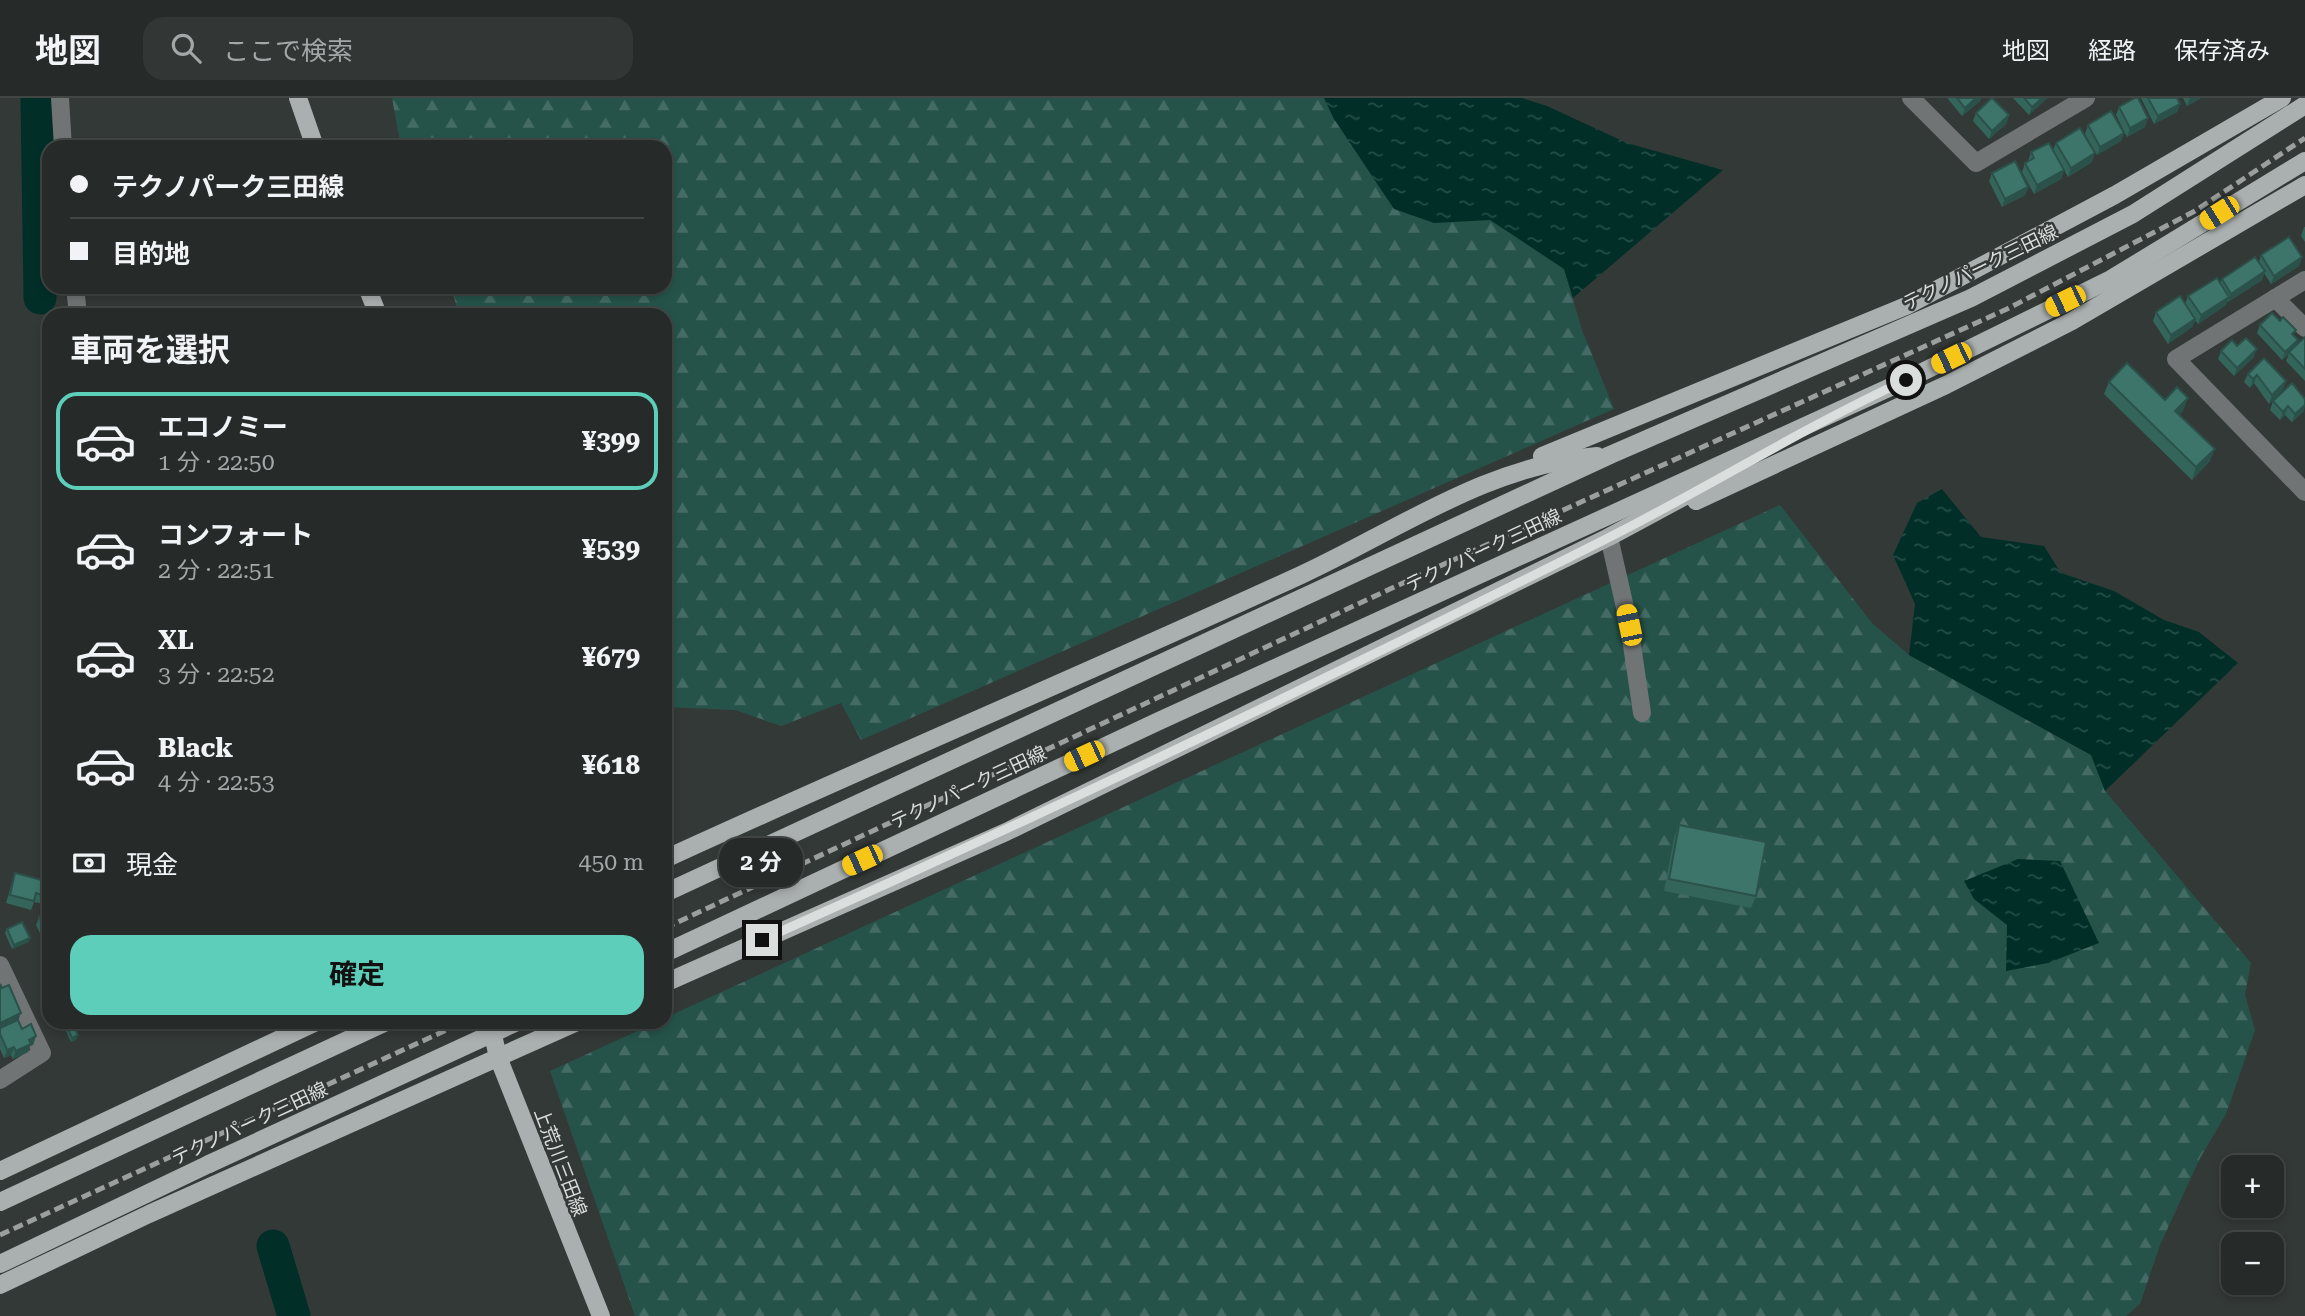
<!DOCTYPE html>
<html lang="ja">
<meta charset="utf-8">
<style>
body{margin:0;font-family:"Roboto Serif","Noto Sans JP",serif;background:#323735;color:#f1f3f6;height:100vh;display:flex;flex-direction:column;font-size:26px;white-space:nowrap}
*{box-sizing:border-box;margin:0}
p{font-size:23px;color:#a4a7a8}
.icon{flex:none;width:38px;height:38px;fill:none;stroke:currentColor;stroke-width:2;stroke-linecap:round;stroke-linejoin:round}
.map{position:relative;flex:1;overflow:hidden}
.details{position:absolute;left:42px;top:210px;width:630px;height:721px;display:flex;flex-direction:column;background:#262b29;border-radius:21px;box-shadow:0 4px 10px #0003,0 0 0 2px #424746}
.details>*{flex:none}
.hud{position:absolute;left:42px;top:42px;width:630px;height:154px;border-radius:21px;box-shadow:0 4px 10px #0003,0 0 0 2px #424746;display:grid;align-content:center;height:154px;padding:0 28px;background:#262b29}
.fabs{position:absolute;left:2221px;top:1057px;display:grid;gap:14px}
.fabs a{display:grid;place-items:center;width:63px;height:63px;border-radius:14px;background:#262b29;box-shadow:0 4px 10px #0003,0 0 0 2px #424746;font-size:35px}
.end{position:absolute;width:32px;height:32px;margin:-16px;border:9px solid #dadedd;background:#111;box-shadow:0 0 0 4px #111}
.from{border-radius:50%}
.bubble{position:absolute;height:49px;border-radius:21px;background:#262b29;box-shadow:0 4px 10px #0003,0 0 0 2px #424746;font-size:23px;font-weight:700;line-height:49px;text-align:center}
.car{position:absolute;width:21px;height:42px;margin:-21px -10px;border-radius:9px;box-shadow:0 0 5px 2px #0007;background:linear-gradient(#f5c518 24%,#345 0 40%,#f5c518 0 76%,#345 0 86%,#f5c518 0)}
.hud b{display:flex;align-items:center;gap:24px;height:66px;font-size:26px}
.hud b+b{border-top:2px solid #424746}
.hud i{width:18px;height:18px;background:#f1f3f6}
ul{padding:0;list-style:none}
li{display:flex;align-items:center;gap:21px;height:98px;margin:0 14px 10px;padding:0 14px;border:4px solid transparent;border-radius:21px}
li div{flex:1}
li b{display:block;font-size:26px}
li em{font-style:normal;font-weight:700}
li.active{border-color:#5dceb9}
li>.icon{width:63px;height:63px;stroke-width:1.5}
h2{padding:0 28px;font-size:32px;line-height:84px}
.pay{display:flex;align-items:center;gap:18px;height:77px;padding:0 28px;font-size:26px}
.pay p{margin-inline-start:auto}
.action{display:flex;gap:14px;margin-top:auto;padding:14px 28px}
.action a{flex:1;height:80px;border-radius:21px;background:#5dceb9;color:#111;font-size:28px;font-weight:700;line-height:80px;text-align:center}
header{display:flex;align-items:center;gap:42px;box-sizing:border-box;height:98px;padding:0 35px;background:#262b29;border-bottom:2px solid #424746}
header strong{font-size:33px}
nav{display:flex;gap:38px;margin-inline-start:auto;font-size:24px}
.search{width:490px;height:63px;background:#323735;display:flex;align-items:center;gap:18px;box-sizing:border-box;padding:0 24px;border-radius:21px;color:#a4a7a8;font-size:26px}
.map>svg:first-child{display:block}
.forest{fill:url(#forest-firs)}
.water{fill:url(#water-ripples)}
.lines{fill:none;stroke-linecap:round;stroke-linejoin:round}
.river{stroke:#012f28;stroke-width:33}
.minor{stroke:#717474;stroke-width:18}
.major{stroke:#aab0af;stroke-width:18}
.rail{stroke:#9ba09f;stroke-width:5;stroke-dasharray:10 5;stroke-linecap:butt}
.major-bridge{stroke:#aab0af;stroke-width:18}
.wall{fill:#34655b}
.shaded-wall{fill:#2b524a}
.building{fill:#3d756a;stroke:#2b524a;stroke-width:2}
.route{stroke:#dadedd;stroke-width:9}
.labels{text-anchor:middle;stroke-width:5;stroke-linejoin:round;paint-order:stroke}
.street-label{font-size:19px;fill:#dadedd;stroke:#333937}
</style>
<header>
<strong>地図</strong>
<div class="search"><svg class="icon" aria-label="search" viewBox="0 0 24 24"><circle cx="10" cy="10" r="6"/><path d="M15 15l6 6"/></svg>ここで検索</div>
<nav><a>地図</a><a>経路</a><a>保存済み</a></nav>
</header>
<div class="map">
<svg width="2305" height="1218" viewBox="0 0 2305 1218">
<defs>
<pattern id="forest-firs" width="22" height="20" patternUnits="userSpaceOnUse" patternTransform="scale(1.75)"><rect width="22" height="20" fill="#25534a"/><path d="M5 1l3.5 6h-7zM16 11l3.5 6h-7z" fill="#446b64"/></pattern>
<pattern id="water-ripples" width="26" height="14" patternUnits="userSpaceOnUse" patternTransform="scale(1.75)"><rect width="26" height="14" fill="#012f28"/><path d="M2 4q2-2 4 0t4 0M15 11q2-2 4 0t4 0" fill="none" stroke="#254d47"/></pattern>
</defs>
<rect width="100%" height="100%" fill="#333937"/>
<g class="forest">
<path d="M392 0H1324L1334 21 1434 125 1490 121 1564 171 1582 232 1614 311 861 642 841 605 781 628 735 612 665 609V217H459L451 189H665V49H401Z"/>
<path d="M1780 407 1872 525 1909 557 2091 657 2105 693 2251 865 2245 897 2255 932 2226 1016 2200 1060 2160 1147 2140 1206 2126 1218H635L550 973 657 924H665V920Z"/>
</g>
<g class="water">
<path d="M1324 0H1522L1547 8 1627 45 1723 72 1573 200 1564 171 1490 122 1434 125 1394 111 1334 21Z"/>
<path d="M1942 391 1981 439 2044 448 2061 475 2114 493 2164 522 2199 534 2238 565 2105 693 2091 657 1909 557 1915 506 1893 457 1917 405Z"/>
<path d="M2018 761 2060 763 2099 845 2048 865 2006 873 2007 827 1974 801 1964 783Z"/>
</g>
<g class="lines">
<g class="river">
<path d="M37 0 40 200"/>
<path d="M273 1148 294 1218"/>
</g>
<g class="minor">
<path d="M60 0 63 49"/>
<path d="M1911 0 1976 65 2086 0"/>
<path d="M2305 182 2176 261 2305 394"/>
<path d="M75 189 78 217"/>
<path d="M2275 200 2305 230"/>
<path d="M1609 439 1629 527 1642 615"/>
<path d="M0 867 42 955 0 982"/>
</g>
<g class="major">
<path d="M298 0 315 49"/>
<path d="M367 189 378 217"/>
<path d="M1542 358 1906 208 2115 97 2282 0"/>
<path d="M1696 403 1946 287 2072 223 2305 87"/>
<path d="M665 761C876 664 1090 574 1301 477 1398 432 1488 367 1597 358"/>
<path d="M665 795 1610 357 1971 200 2133 116 2305 7"/>
<path d="M665 855 1159 623 1906 282 2111 181 2305 63"/>
<path d="M665 885 1006 734 1609 439 1728 375"/>
<path d="M490 924 498 959 601 1218"/>
<path d="M0 1073 316 924"/>
<path d="M0 1104 386 924"/>
<path d="M0 1166 209 1066"/>
<path d="M0 1187 149 1116 577 924"/>
</g>
<g class="rail">
<path d="M665 830 1420 477 2007 211 2195 113 2305 40"/>
<path d="M0 1137 464 924"/>
</g>
<path class="major-bridge" d="M209 1066 517 924"/>
</g>
<g class="wall">
<path d="M1948 0H1981L1980 3 1962 18 1948 1Z"/>
<path d="M2013 0H2047L2029 17Z"/>
<path d="M2141 0H2177L2180 6 2177 14 2154 26Z"/>
<path d="M2183 0H2201L2187 8Z"/>
<path d="M2119 9 2145 29 2127 39 2116 17Z"/>
<path d="M1976 15 2009 17 2006 26 1989 41 1973 23Z"/>
<path d="M2088 27 2124 35 2121 43 2097 57 2085 36Z"/>
<path d="M2056 45 2092 64 2068 79 2064 72 2061 81 2034 96 2022 74 2025 65 2028 63 2031 54 2053 52Z"/>
<path d="M1992 75 2028 89 2025 97 2002 109 1989 83Z"/>
<path d="M2304 129H2305V144L2301 138Z"/>
<path d="M2261 157 2302 159 2299 168 2271 186 2264 175 2262 182 2228 204 2227 203 2226 207 2198 226 2195 222 2192 229 2168 246 2153 223 2156 214 2185 206 2188 198 2220 185 2222 181 2259 164Z"/>
<path d="M2280 223 2298 242 2295 249 2305 239V283L2286 263 2289 256 2282 262 2257 235 2260 227Z"/>
<path d="M2221 253 2254 259 2234 278 2218 261Z"/>
<path d="M2248 276 2286 283 2283 291 2269 306 2254 285 2250 290 2244 284Z"/>
<path d="M2109 284 2165 302 2183 313 2179 316 2210 363 2192 382 2104 296Z"/>
<path d="M2273 303 2304 313 2292 324 2285 317 2280 322 2270 312Z"/>
<path d="M1679 727 1756 798 1751 810 1664 793 1674 740Z"/>
<path d="M15 775 49 792 44 806 34 804 31 812 6 805Z"/>
<path d="M49 814V851L48 852 36 827 39 819Z"/>
<path d="M7 831 30 840 28 844 12 851 5 835Z"/>
<path d="M0 886 22 931 36 938 33 947 30 948 28 954 13 961 11 957 4 960 0 951Z"/>
<path d="M49 904V916L46 909 47 905Z"/>
<path d="M66 927 76 942 71 944 65 931Z"/>
</g>
<g class="shaded-wall">
<path d="M1976 0H1981L1980 3 1962 18 1965 10Z"/>
<path d="M2042 0H2047L2029 17 2032 9Z"/>
<path d="M2190 0H2201L2187 8Z"/>
<path d="M2180 6 2177 14 2154 26 2158 18Z"/>
<path d="M2009 17 2006 26 1989 41 1992 33Z"/>
<path d="M2148 20 2145 29 2127 39 2130 30Z"/>
<path d="M2124 35 2121 43 2097 57 2100 49Z"/>
<path d="M2095 55 2092 64 2068 79 2071 70Z"/>
<path d="M2064 72 2061 81 2034 96 2037 87Z"/>
<path d="M2028 89 2025 97 2002 109 2005 101Z"/>
<path d="M2302 159 2299 168 2271 186 2274 178Z"/>
<path d="M2265 173 2262 182 2228 204 2231 196Z"/>
<path d="M2229 199 2226 207 2198 226 2201 217Z"/>
<path d="M2195 221 2192 229 2168 246 2171 237Z"/>
<path d="M2298 242 2295 250 2282 262 2285 254Z"/>
<path d="M2257 251 2254 259 2234 278 2237 270Z"/>
<path d="M2257 277 2254 285 2250 290 2253 281Z"/>
<path d="M2286 283 2283 291 2269 306 2272 297Z"/>
<path d="M2188 300 2183 313 2171 325 2175 313Z"/>
<path d="M2305 307 2304 313 2292 324 2295 316Z"/>
<path d="M2288 308 2285 317 2280 322 2283 314Z"/>
<path d="M2215 351 2210 363 2192 382 2196 369Z"/>
<path d="M30 840 28 844 12 851 14 847Z"/>
<path d="M21 915 18 923 0 932V925Z"/>
<path d="M78 937 76 942 71 944 72 940Z"/>
<path d="M36 938 33 947 30 948 28 954 13 961 16 953 29 942Z"/>
<path d="M14 949 11 957 4 960 7 952Z"/>
</g>
<g class="building">
<path d="M1957 0H1976L1965 10Z"/>
<path d="M1992 0 2009 17 1992 33 1976 15Z"/>
<path d="M2024 0H2042L2032 9Z"/>
<path d="M2135 0H2138L2148 20 2130 30 2119 9Z"/>
<path d="M2148 0H2177L2180 6 2158 18Z"/>
<path d="M2111 13 2124 35 2100 49 2088 27Z"/>
<path d="M2080 30 2095 55 2071 70 2056 45Z"/>
<path d="M2049 45 2064 72 2037 87 2025 65 2034 60 2031 54Z"/>
<path d="M2015 63 2028 89 2005 101 1992 75Z"/>
<path d="M2289 139 2302 159 2274 178 2261 157Z"/>
<path d="M2255 159 2265 173 2231 196 2222 181Z"/>
<path d="M2217 180 2229 199 2201 217 2188 198Z"/>
<path d="M2180 198 2195 221 2171 237 2156 214Z"/>
<path d="M2272 215 2280 223 2283 219 2296 232 2292 236 2298 242 2285 254 2260 227Z"/>
<path d="M2305 239V271L2289 254Z"/>
<path d="M2246 240 2257 251 2237 270 2221 253 2232 242 2237 248Z"/>
<path d="M2264 260 2286 283 2272 297 2257 277 2253 281 2248 276Z"/>
<path d="M2127 265 2165 302 2177 289 2188 300 2175 313 2215 351 2196 369 2109 284Z"/>
<path d="M2292 285 2305 301V307L2295 316 2288 308 2283 314 2273 303Z"/>
<path d="M1679 727 1766 744 1756 798 1669 781Z"/>
<path d="M15 775 49 784V792L47 798 36 795 34 803 10 797Z"/>
<path d="M49 814V840L39 819Z"/>
<path d="M22 824 30 840 14 847 7 831Z"/>
<path d="M0 886 2 890 9 887 21 915 0 925Z"/>
<path d="M18 922 22 931 31 926 36 938 29 942 31 946 16 953 14 949 7 952 0 936V930Z"/>
<path d="M72 924 78 937 72 940 66 927Z"/>
</g>
<g class="lines">
<path class="route" d="M762 842C1047 715 1328 581 1606 441 1707 390 1803 330 1906 282"/>
</g>
<g class="labels">
<g class="street-label">
<text transform="translate(1980 169) rotate(-26)" y="7">テクノパーク三田線</text>
<text transform="translate(1483 452) rotate(-25)" y="7">テクノパーク三田線</text>
<text transform="translate(968 689) rotate(-25)" y="7">テクノパーク三田線</text>
<text transform="translate(249 1025) rotate(-25)" y="7">テクノパーク三田線</text>
<text transform="translate(561 1064) rotate(69)" y="7">上荒川三田線</text>
</g>
</g>
</svg>
<div class="fabs">
<a>+</a>
<a>−</a>
</div>
<i class="end from" style="left:1906px;top:282px"></i>
<i class="end" style="left:762px;top:842px"></i>
<div class="bubble" style="left:719px;top:740px;width:84px">2 分</div>
<i class="car" style="left:2219px;top:115px;rotate:238deg"></i>
<i class="car" style="left:2065px;top:203px;rotate:244deg"></i>
<i class="car" style="left:1951px;top:260px;rotate:244deg"></i>
<i class="car" style="left:1629px;top:527px;rotate:348deg"></i>
<i class="car" style="left:1084px;top:658px;rotate:245deg"></i>
<i class="car" style="left:862px;top:762px;rotate:245deg"></i>
<div class="hud">
<b><i class="from"></i>テクノパーク三田線</b>
<b><i></i>目的地</b>
</div>
<section class="details">
<h2>車両を選択</h2>
<ul>
<li class="active"><svg class="icon" aria-label="car" viewBox="0 0 24 24"><path d="M5 17H2v-5l4-1 3-4h7l3 4 3 1v5h-3M9 17h6M6 11h13"/><circle cx="7" cy="17" r="2"/><circle cx="17" cy="17" r="2"/></svg><div><b>エコノミー</b><p>1 分 · 22:50</p></div><em>¥399</em></li>
<li><svg class="icon" aria-label="car" viewBox="0 0 24 24"><path d="M5 17H2v-5l4-1 3-4h7l3 4 3 1v5h-3M9 17h6M6 11h13"/><circle cx="7" cy="17" r="2"/><circle cx="17" cy="17" r="2"/></svg><div><b>コンフォート</b><p>2 分 · 22:51</p></div><em>¥539</em></li>
<li><svg class="icon" aria-label="car" viewBox="0 0 24 24"><path d="M5 17H2v-5l4-1 3-4h7l3 4 3 1v5h-3M9 17h6M6 11h13"/><circle cx="7" cy="17" r="2"/><circle cx="17" cy="17" r="2"/></svg><div><b>XL</b><p>3 分 · 22:52</p></div><em>¥679</em></li>
<li><svg class="icon" aria-label="car" viewBox="0 0 24 24"><path d="M5 17H2v-5l4-1 3-4h7l3 4 3 1v5h-3M9 17h6M6 11h13"/><circle cx="7" cy="17" r="2"/><circle cx="17" cy="17" r="2"/></svg><div><b>Black</b><p>4 分 · 22:53</p></div><em>¥618</em></li>
</ul>
<div class="pay"><svg class="icon" aria-label="cash" viewBox="0 0 24 24"><path d="M3 7h18v10H3z"/><circle cx="12" cy="12" r="2"/></svg>現金<p>450 m</p></div>
<div class="action"><a>確定</a></div>
</section>
</div>
